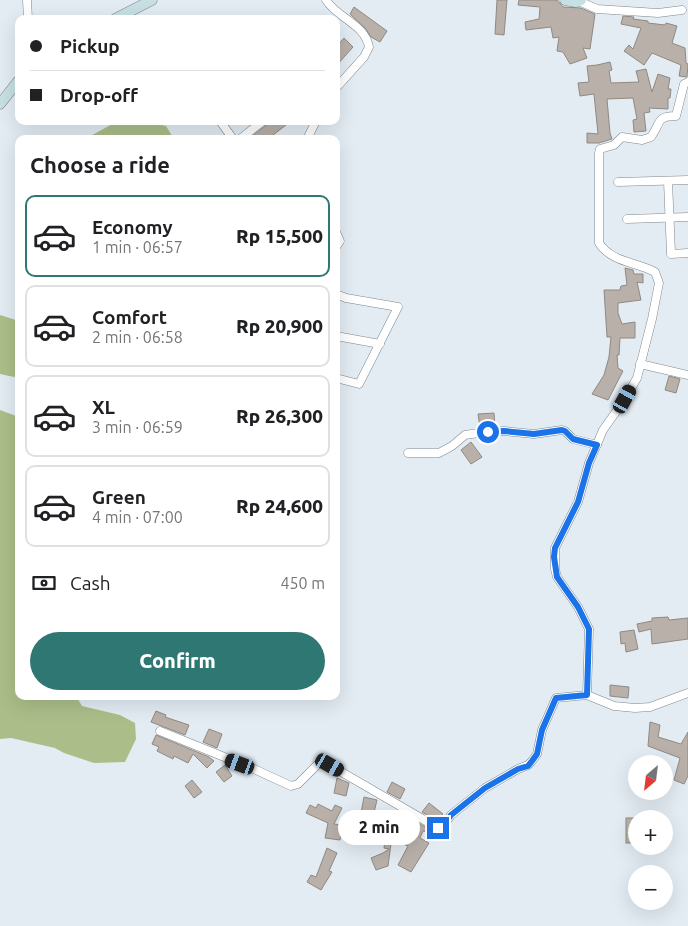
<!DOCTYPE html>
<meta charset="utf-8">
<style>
body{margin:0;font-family:Ubuntu,sans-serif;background:#f6f6f6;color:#202124;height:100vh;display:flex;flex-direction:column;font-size:19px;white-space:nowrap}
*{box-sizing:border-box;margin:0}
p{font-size:16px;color:#757577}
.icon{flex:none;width:28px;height:28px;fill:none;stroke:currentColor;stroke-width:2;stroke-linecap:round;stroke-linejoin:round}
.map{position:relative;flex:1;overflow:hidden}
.panel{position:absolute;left:15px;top:135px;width:325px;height:565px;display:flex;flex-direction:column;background:#fff;border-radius:10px;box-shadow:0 5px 20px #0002}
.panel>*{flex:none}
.guide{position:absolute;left:15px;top:15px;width:325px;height:110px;border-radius:10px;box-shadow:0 5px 20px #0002;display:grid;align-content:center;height:110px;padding:0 15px;background:#fff}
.needle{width:32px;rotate:208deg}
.buttons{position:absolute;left:628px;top:755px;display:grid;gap:10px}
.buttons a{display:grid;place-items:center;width:45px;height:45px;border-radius:50%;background:#fff;box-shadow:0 5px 20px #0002;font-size:25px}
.end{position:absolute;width:22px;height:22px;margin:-11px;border:6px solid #1a73e8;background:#fff;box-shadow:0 0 0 2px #fff}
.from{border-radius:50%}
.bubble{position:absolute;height:35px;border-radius:18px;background:#fff;box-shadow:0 5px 20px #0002;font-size:16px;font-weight:800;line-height:35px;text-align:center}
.car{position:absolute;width:15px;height:30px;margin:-15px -8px;border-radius:6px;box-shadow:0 0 4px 1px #0007;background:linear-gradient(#222 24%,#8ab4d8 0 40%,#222 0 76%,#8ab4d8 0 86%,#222 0)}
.guide b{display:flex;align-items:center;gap:18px;height:48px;font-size:19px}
.guide b+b{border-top:1px solid #e0e0e0}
.guide i{width:12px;height:12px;background:#202124}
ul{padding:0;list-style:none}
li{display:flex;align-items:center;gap:15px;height:82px;margin:0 10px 8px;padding:0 5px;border:2px solid #e0e0e0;border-radius:10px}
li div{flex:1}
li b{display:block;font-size:19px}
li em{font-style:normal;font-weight:800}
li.current{border-color:#2e7773}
li>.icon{width:45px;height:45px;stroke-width:1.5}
h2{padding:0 15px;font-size:22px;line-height:60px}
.pay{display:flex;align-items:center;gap:12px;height:55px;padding:0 15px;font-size:19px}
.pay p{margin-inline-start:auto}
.cta{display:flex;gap:10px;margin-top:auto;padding:10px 15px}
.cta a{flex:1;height:58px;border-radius:30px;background:#2e7773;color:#fff;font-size:20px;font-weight:800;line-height:58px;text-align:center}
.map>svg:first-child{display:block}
.forest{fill:#abbe89}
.building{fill:#b8b0a9;stroke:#908982}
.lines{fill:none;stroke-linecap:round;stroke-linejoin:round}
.street-casing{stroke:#7f878d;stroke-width:9}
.secondary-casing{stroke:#7f878d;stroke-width:11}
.street{stroke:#fff;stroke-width:8}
.secondary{stroke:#c7e0e4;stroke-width:10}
.route{stroke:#1a73e8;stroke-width:6}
</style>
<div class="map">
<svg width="688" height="926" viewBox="0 0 688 926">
<rect width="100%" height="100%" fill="#e3ecf3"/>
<g class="forest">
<path d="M132 121H143L166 126 174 139H61L87 138 114 123Z"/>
<path d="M0 315 19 321V378L0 374Z"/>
<path d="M0 410 19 417V696H76L82 706 120 715 135 723 136 739 125 762 94 763 64 753 55 748 11 738 0 739Z"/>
</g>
<g class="building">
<path d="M497 0H507L504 35 495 34Z"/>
<path d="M519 0H557L563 7 581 8 595 14 590 49 583 48 587 58 570 64 563 52 557 51 559 37 553 38 551 27 526 30 525 22 539 19 540 7 518 5Z"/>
<path d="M354 7 387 31 380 42 371 37 366 29 350 14Z"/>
<path d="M623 16 634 17 633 19 648 21V23L665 25 666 23 677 26 672 43 685 48 686 63 688 64 687 77 679 76 681 65 652 53 644 65 624 51 629 45 633 49 641 28 621 24Z"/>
<path d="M344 38 353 47 336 66V47Z"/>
<path d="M610 62 612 70 609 71 611 83 639 82 636 71 646 69 652 92 658 74 670 78 668 89H671L670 98H668V109L649 108 650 112 644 113 646 131 634 132 633 120 637 119 633 98 607 99 610 133 612 139 599 143H587V133L598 134 594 94 580 96 578 83 589 82 587 66 597 65Z"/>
<path d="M271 121H291L268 139H249Z"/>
<path d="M625 268 633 270 634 274H643V283L637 282 641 300 618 303V313L622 324 635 322V338H620L619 355H617L618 368 623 371 608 400 592 394 604 375 609 357 611 337H607L604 290H620L621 286 627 285Z"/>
<path d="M669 376 680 379 676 393 665 390Z"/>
<path d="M494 413 495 426 480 427 478 414Z"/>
<path d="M471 442 482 457 471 464 461 450Z"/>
<path d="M668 617 669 620 688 618V639L652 644 651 629 639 632 637 624 652 621V618Z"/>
<path d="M634 630 638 649 626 652 625 643 621 644 620 632Z"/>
<path d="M610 685 629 687 628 698 610 696Z"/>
<path d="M156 711 166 715 165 717 189 725 185 735 151 722Z"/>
<path d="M650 722 660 725 658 737 681 744 688 732V776L684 784 674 780 680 758 648 746Z"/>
<path d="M209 729 222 734 217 748 203 742Z"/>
<path d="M156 735 209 757 214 761 207 768 193 754 188 763 174 756 173 759 157 751 159 747 152 744Z"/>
<path d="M225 765 232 776 224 782 216 772Z"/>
<path d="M337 778 349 783 346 796 334 793Z"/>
<path d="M192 780 202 792 194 798 185 786Z"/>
<path d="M392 782 405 789 400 799 387 792Z"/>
<path d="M364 797 377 800 370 829 368 828 366 830 364 829 362 832 356 828 364 814 361 813Z"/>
<path d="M429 803 443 814 437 821 422 812Z"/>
<path d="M318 804 332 811 335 805 342 808 334 824 342 825 340 840 325 838 328 823 306 813 310 805 316 808Z"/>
<path d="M397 817 405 818 404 823 416 824 417 822 428 829V832L423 831 420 838 429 843 411 872 398 865 408 846 405 845 412 830 393 829 388 866 376 870 371 858 383 853 389 849 384 848 388 820 397 821Z"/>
<rect x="626" y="818" width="10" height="25"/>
<path d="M327 848 337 853 329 871 332 872 321 890 307 882 311 875 316 877Z"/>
</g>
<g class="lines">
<g class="street-casing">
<g id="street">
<path d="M27 0 28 19"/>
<path d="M326 0C337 18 365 24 369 47L364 57 336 88"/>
<path d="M579 1 597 9 658 13 682 10"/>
<path d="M220 121 233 139"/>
<path d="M240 139 263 121"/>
<path d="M307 139 316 121"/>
<path d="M668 181 671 254 688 253"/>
<path d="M618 182 688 180"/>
<path d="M627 219 688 217"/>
<path d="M336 232 340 241 336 247"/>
<path d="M336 294 346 298 398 307 359 384 336 378"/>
<path d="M336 336 380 344"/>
<path d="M640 364 688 375"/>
<path d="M408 453H439L452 446 465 435 478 433 504 431 534 434 562 430 565 431 573 439 597 445"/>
<path d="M587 695 589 629 578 607 557 577 555 569V548L578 502 589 463 603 430 625 399 637 378 652 319 659 283 655 272C636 262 611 262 599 243V153L600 149 614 145 622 137 642 140 651 137C661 123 656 116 676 116L684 84 688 82"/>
<path d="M160 731 254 769 291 786 298 784 318 764 326 763 438 828 443 826 451 815 485 788 518 769 528 765 532 761 537 754 542 730 556 698 587 695 614 706 635 708 650 707 688 693"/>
</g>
</g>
<g class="secondary-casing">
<g id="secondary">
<path d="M565 0 576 2 581 0"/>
<path d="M115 19 152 0"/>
<path d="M0 104 19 80"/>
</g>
</g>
<use href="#street" class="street"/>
<use href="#secondary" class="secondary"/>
</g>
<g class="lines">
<path class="route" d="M438 828 443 826 451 815 485 788 518 769 528 766 532 761 537 754 542 730 556 698 587 695 589 629 578 607 557 577 554 557 555 548 578 502 589 463 597 445 573 439 565 431 562 430 534 434 504 431 488 432"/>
</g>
</svg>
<div class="buttons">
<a><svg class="needle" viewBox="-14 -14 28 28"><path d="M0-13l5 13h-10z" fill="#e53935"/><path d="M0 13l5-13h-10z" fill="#757577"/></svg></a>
<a>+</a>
<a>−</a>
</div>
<i class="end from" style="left:488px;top:432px"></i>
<i class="end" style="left:438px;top:828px"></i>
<div class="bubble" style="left:338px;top:810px;width:82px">2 min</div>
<i class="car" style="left:625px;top:399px;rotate:29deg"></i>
<i class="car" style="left:240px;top:764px;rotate:290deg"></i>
<i class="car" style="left:330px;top:765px;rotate:120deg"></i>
<div class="guide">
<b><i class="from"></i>Pickup</b>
<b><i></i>Drop-off</b>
</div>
<section class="panel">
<h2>Choose a ride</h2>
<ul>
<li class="current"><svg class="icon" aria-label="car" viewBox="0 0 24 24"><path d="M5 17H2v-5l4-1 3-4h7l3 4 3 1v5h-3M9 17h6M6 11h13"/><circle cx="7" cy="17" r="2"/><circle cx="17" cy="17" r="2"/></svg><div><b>Economy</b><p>1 min · 06:57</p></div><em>Rp 15,500</em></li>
<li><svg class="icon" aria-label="car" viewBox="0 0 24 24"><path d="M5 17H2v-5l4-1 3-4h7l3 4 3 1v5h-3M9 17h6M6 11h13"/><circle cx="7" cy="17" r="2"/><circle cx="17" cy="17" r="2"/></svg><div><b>Comfort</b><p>2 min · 06:58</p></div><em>Rp 20,900</em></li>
<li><svg class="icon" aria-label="car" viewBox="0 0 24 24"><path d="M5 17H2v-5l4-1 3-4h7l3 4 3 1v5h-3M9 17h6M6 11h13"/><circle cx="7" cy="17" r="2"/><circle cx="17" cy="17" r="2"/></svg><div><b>XL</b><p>3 min · 06:59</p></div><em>Rp 26,300</em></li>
<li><svg class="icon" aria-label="car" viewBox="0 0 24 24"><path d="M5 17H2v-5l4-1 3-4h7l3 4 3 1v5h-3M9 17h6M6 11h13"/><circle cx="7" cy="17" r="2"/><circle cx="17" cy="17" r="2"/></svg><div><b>Green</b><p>4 min · 07:00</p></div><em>Rp 24,600</em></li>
</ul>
<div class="pay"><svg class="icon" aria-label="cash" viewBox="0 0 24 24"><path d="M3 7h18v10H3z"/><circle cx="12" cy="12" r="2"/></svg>Cash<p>450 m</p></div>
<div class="cta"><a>Confirm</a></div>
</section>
</div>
